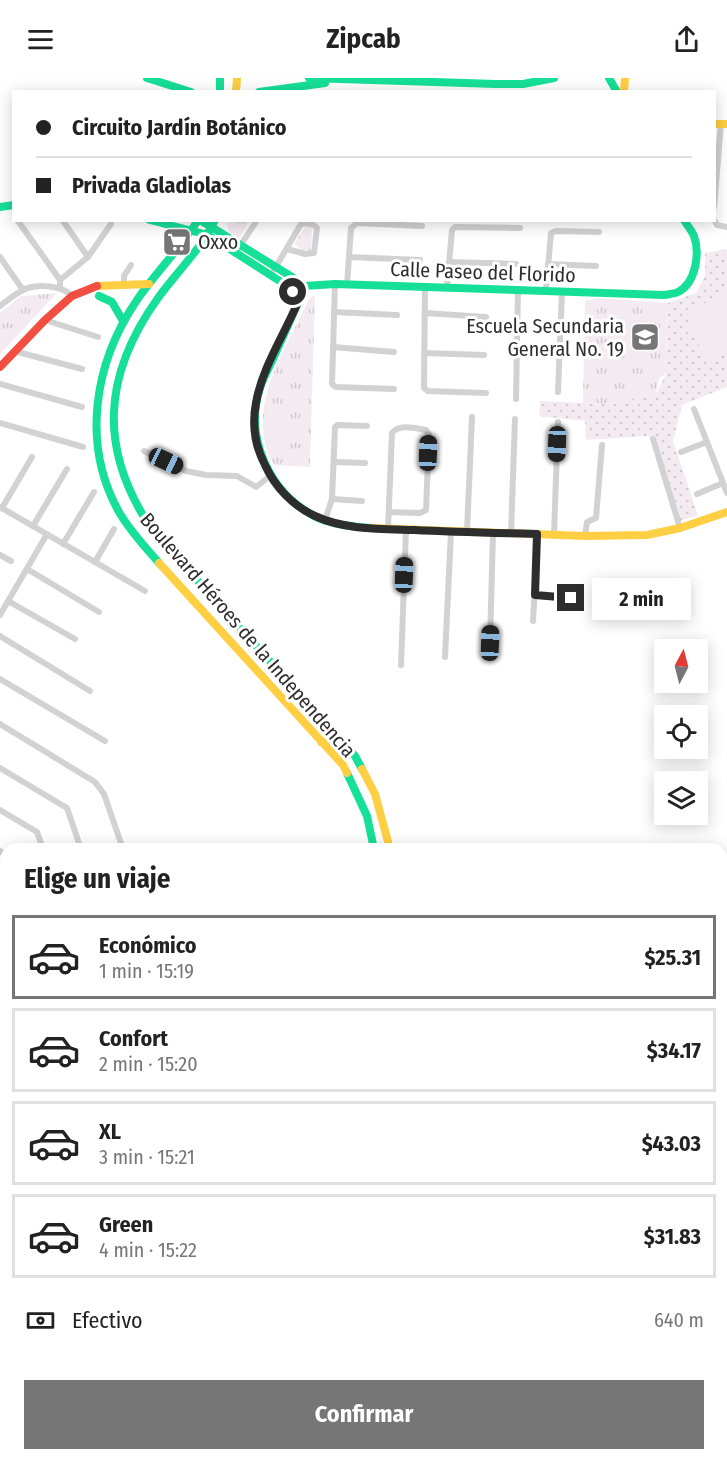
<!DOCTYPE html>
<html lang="es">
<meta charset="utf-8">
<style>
body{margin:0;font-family:"Fira Sans Condensed",sans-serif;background:#f2f2f2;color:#222;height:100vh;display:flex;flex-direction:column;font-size:22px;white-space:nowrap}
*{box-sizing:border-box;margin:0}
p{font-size:20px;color:#767676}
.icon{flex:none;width:33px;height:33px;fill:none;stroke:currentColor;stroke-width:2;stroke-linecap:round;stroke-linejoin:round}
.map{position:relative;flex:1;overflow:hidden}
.details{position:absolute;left:0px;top:765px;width:728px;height:618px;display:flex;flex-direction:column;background:#fff;border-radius:18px 18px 0 0;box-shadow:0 3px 15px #0003}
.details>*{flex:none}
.top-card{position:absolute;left:12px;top:12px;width:704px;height:132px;border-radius:0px;box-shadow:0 3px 15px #0003;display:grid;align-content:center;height:132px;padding:0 24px;background:#fff}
.needle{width:39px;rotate:7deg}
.fabs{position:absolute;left:654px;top:561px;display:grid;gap:12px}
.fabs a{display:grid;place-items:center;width:54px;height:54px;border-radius:0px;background:#fff;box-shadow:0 3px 15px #0003;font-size:30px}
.end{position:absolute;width:27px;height:27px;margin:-14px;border:8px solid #2d2d2d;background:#fff;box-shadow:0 0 0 3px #fff}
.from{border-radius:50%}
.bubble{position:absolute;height:42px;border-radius:0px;background:#fff;box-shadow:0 3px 15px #0003;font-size:20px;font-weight:700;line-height:42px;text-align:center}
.car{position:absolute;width:18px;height:36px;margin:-18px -9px;border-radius:8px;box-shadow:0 0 4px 2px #0007;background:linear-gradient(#222 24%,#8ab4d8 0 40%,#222 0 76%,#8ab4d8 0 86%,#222 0)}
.top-card b{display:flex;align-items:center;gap:21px;height:57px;font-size:22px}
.top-card b+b{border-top:2px solid #e0e0e0}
.top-card i{width:15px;height:15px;background:#222}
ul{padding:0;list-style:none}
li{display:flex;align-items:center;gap:18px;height:84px;margin:0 12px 9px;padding:0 12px;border:3px solid #e0e0e0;border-radius:0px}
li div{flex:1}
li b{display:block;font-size:22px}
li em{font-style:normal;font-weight:700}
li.active{border-color:#767676}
li>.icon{width:54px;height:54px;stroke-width:1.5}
h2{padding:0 24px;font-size:27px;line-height:72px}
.pay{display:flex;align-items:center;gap:15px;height:66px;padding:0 24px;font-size:22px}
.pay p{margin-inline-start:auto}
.action{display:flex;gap:12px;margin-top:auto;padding:12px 24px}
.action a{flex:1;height:69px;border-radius:0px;background:#767676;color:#fff;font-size:24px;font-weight:700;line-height:69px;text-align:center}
header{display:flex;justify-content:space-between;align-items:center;height:78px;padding:0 24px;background:#fff;font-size:27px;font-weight:700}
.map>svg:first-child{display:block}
.grass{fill:url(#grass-dots)}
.park{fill:url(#park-tufts)}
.pitch{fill:#f3ebf1}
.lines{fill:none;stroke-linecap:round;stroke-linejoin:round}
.stream{stroke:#eaf0d8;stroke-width:1.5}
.street{stroke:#d2d2d2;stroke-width:6}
.fast{stroke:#16e098;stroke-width:8}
.slow{stroke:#ffcf43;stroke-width:8}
.jam{stroke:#f24e42;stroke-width:8}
.route{stroke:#2d2d2d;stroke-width:8}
.labels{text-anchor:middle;stroke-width:6;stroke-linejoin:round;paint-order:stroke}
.poi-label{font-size:20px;fill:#2d2d2d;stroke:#fff;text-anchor:start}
.street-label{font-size:20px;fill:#2d2d2d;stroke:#fff}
</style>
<header><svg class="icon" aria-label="menu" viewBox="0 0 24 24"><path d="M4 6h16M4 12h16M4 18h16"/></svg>Zipcab<svg class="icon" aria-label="share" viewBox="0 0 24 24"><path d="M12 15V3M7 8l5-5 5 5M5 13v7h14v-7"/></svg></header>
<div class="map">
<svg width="727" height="1383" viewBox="0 0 727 1383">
<defs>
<pattern id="grass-dots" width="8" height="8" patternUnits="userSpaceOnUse" patternTransform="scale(1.5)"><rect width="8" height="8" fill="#f3ebf1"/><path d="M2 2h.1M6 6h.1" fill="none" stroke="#d1cacf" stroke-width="1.8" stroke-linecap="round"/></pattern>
<pattern id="park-tufts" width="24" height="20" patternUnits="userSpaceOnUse" patternTransform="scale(1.5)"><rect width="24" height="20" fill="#f3ebf1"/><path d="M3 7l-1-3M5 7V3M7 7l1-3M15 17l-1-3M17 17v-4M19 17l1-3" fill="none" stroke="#d1cacf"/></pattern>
</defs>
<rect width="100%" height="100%" fill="#fff"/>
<path class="grass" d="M727 171V309L682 327 673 363 698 437 680 443 649 358 586 362 585 343 539 338 540 323 610 326 656 315 667 295 668 225 696 215 705 198V175Z"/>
<g class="park">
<path d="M227 143V142L250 143 239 161 228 152Z"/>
<path d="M306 148 312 150 311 173 302 172 294 166Z"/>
<path d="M57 215 0 276V235L21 218Z"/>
<path d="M315 217 310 389 274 387C242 332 286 271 309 221Z"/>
<path d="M598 220 668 225 667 295 659 300 656 315 610 326 583 325 585 223Z"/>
</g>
<g class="pitch">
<path d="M727 216V276L706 285 685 233Z"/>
<path d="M274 331 290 332 289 360 272 359Z"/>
</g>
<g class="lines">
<g class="stream">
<path d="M722 918 727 916"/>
<path d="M0 1071H6"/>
</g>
<g class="street">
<path d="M714 129 721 46"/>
<path d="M714 142 717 147 727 149"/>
<path d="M18 143 60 202V210"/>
<path d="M63 143 88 179"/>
<path d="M235 176 257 142"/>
<path d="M0 179 23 212"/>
<path d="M349 179 420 182"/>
<path d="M449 184 516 186"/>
<path d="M548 186 596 188"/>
<path d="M274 192 301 146C307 145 313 145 317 150L314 175 305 176 287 171"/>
<path d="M60 202 88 179 111 146"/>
<path d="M335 206 332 306 336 309 394 311"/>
<path d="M124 207V198L131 187"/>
<path d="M347 207 351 150 357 145 422 148"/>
<path d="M425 208 424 310 428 313 486 315"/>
<path d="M447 209 452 152 455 149 520 150"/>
<path d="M546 212 551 155 556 153 599 154"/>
<path d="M0 228C8 222 16 215 25 211 38 206 62 207 72 218"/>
<path d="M334 234 397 237"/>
<path d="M425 235 486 239"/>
<path d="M45 242 98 259"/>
<path d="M333 269 394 274"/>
<path d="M14 273 82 291"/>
<path d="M424 275 484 277"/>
<path d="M0 306 82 329"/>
<path d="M558 314 562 213"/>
<path d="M516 321 518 211"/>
<path d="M694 331 727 415"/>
<path d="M0 345 83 369"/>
<path d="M653 361 680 450"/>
<path d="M144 373 186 393 206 397 237 398 256 409 270 398"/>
<path d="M681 374 707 364"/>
<path d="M334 384 365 385"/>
<path d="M697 416 723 405"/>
<path d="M332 421 362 423"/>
<path d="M0 429 145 513"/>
<path d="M2 430 32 379"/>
<path d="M325 442 332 421 335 349 337 347 367 348"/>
<path d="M33 448 67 391"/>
<path d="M388 451 392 355C399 346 415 350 426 352L429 357 426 432 420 435 389 434"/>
<path d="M467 454 472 339"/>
<path d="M511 455 515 341"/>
<path d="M554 457 558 344"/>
<path d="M585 458 587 444 596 440 602 367"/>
<path d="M63 466 94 414"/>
<path d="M0 477 11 483"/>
<path d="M95 484 114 451"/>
<path d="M27 491 99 534"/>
<path d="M535 517 571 520"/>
<path d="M8 523 75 561"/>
<path d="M0 537 47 456"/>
<path d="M533 543 538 456"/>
<path d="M0 558 90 613"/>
<path d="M490 565 493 455"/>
<path d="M445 579 451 454"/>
<path d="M401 587 406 452"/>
<path d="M0 601 105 663"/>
<path d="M0 646 95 704 104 716 123 771"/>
<path d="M0 690 67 730 81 771"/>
<path d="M0 732 37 754 43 771"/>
<path d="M135 771 138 770"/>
<path d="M0 773 6 777"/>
<path d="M0 816 6 814"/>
</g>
<g class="fast">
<path d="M147 0 191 14"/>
<path d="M220 0V14"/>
<path d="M309 0 496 6H523L554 0"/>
<path d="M609 0 617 14"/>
<path d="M259 14 325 5"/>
<path d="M0 129 14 127"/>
<path d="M150 142 208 157 289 209 298 224"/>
<path d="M200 142 292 199 302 208 301 218C292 239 282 260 273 281 269 290 263 300 260 310 244 359 269 414 314 438 331 447 353 449 372 450"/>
<path d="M215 142C201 171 177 194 158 220 102 298 98 373 153 453L355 678 362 691"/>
<path d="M289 209 335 206 664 217C668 216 674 216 678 214 696 205 700 175 694 158 692 153 687 147 684 142"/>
<path d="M99 218 112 224 123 243"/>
<path d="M159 485C145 469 130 453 119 434 81 366 94 285 137 222 156 194 180 171 198 142"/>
<path d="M347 695 367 738 374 771"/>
<path d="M722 904 727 901"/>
<path d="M722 927 727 924"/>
<path d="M422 1377V1383"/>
</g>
<g class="slow">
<path d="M236 14 237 0"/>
<path d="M624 14 625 0"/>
<path d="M714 46H727"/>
<path d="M97 208 149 206"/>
<path d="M372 450 585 458 647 457 680 450 727 434"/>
<path d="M159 485 343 687 347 695"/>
<path d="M321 664 332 661 343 669"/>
<path d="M362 691 375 716 390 771"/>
<path d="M0 1079H6"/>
<path d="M439 1377V1383"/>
</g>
<g class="jam">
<path d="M0 289 45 242 72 218 97 208"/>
<path d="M0 1060H6"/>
</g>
</g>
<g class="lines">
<path class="route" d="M293 214 298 224C284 257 262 290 256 325 252 346 255 368 265 387 275 409 293 428 315 438 345 452 382 451 414 452 455 454 496 455 537 456L535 517 571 520"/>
</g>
<defs>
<g id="supermarket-square" transform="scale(1.5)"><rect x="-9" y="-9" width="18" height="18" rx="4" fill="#767676" stroke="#fff"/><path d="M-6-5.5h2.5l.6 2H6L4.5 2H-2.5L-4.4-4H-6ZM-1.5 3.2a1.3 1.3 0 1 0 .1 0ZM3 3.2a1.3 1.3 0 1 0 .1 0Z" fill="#fff"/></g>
<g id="school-square" transform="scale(1.5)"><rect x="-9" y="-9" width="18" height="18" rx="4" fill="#767676" stroke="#fff"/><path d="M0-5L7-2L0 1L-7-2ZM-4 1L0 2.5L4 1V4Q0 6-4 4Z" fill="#fff"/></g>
</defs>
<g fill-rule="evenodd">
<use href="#supermarket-square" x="177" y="164"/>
<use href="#school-square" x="645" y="259"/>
</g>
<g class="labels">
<g class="poi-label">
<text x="198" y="171">Oxxo</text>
<text x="624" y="255" text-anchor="end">Escuela Secundaria<tspan x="624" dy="23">General No. 19</tspan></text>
</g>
<g class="street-label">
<text transform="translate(483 194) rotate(2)" y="7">Calle Paseo del Florido</text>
<text transform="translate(248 557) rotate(49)" y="7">Boulevard Héroes de la Independencia</text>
</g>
</g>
</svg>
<div class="fabs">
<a><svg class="needle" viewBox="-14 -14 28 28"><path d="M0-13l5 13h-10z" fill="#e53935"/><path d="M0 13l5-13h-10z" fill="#767676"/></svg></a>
<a><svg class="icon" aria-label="locate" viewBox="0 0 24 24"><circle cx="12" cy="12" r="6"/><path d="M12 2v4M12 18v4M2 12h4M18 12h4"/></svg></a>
<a><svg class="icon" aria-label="layers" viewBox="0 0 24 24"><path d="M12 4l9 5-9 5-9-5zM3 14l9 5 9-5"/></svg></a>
</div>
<i class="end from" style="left:293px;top:214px"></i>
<i class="end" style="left:571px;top:520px"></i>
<div class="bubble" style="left:592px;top:500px;width:99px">2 min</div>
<i class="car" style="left:557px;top:366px;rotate:182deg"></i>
<i class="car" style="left:428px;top:375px;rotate:2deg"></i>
<i class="car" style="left:166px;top:383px;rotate:115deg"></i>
<i class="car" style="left:404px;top:497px;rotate:2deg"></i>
<i class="car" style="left:490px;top:565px;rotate:2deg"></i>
<div class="top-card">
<b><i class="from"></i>Circuito Jardín Botánico</b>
<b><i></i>Privada Gladiolas</b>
</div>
<section class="details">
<h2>Elige un viaje</h2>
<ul>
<li class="active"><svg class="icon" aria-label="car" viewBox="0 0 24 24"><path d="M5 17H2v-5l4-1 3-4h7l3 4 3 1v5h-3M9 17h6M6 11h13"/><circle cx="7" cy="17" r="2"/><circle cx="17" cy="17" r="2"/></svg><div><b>Económico</b><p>1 min · 15:19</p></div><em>$25.31</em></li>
<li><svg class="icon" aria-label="car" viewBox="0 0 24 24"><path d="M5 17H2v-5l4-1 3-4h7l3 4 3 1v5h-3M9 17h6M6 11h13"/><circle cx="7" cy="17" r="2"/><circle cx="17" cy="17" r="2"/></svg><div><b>Confort</b><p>2 min · 15:20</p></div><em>$34.17</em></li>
<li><svg class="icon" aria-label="car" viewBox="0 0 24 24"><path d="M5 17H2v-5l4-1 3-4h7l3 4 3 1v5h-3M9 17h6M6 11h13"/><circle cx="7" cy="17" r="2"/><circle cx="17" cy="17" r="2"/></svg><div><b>XL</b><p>3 min · 15:21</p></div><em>$43.03</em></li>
<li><svg class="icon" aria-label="car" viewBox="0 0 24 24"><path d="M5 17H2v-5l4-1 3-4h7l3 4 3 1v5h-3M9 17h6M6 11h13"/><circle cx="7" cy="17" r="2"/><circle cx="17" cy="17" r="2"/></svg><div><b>Green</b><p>4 min · 15:22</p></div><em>$31.83</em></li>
</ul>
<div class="pay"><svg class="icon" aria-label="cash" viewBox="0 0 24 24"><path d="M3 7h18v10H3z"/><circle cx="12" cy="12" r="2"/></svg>Efectivo<p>640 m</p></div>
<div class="action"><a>Confirmar</a></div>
</section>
</div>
